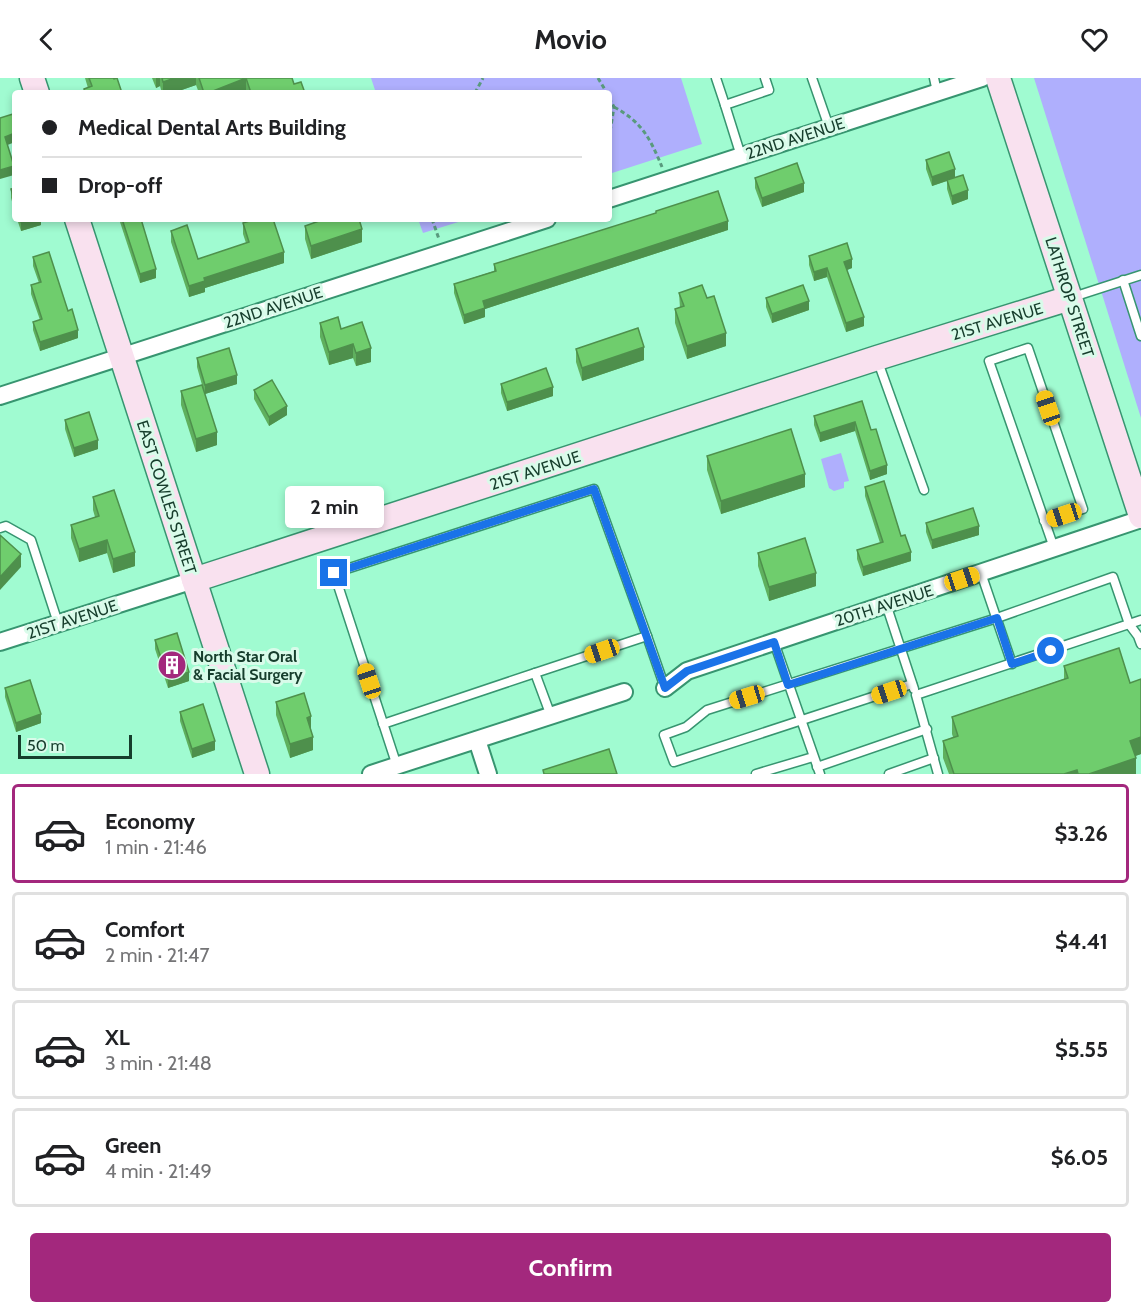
<!DOCTYPE html>
<meta charset="utf-8">
<style>
body{margin:0;font-family:Cabin,sans-serif;background:#f6f6f6;color:#202124;height:100vh;display:flex;flex-direction:column;font-size:22px;white-space:nowrap}
*{box-sizing:border-box;margin:0}
p{font-size:20px;color:#757577}
.icon{flex:none;width:33px;height:33px;fill:none;stroke:currentColor;stroke-width:2;stroke-linecap:round;stroke-linejoin:round}
.map{position:relative;height:696px;overflow:hidden}
.drawer{display:flex;flex-direction:column;background:#fff;flex:1}
.drawer>*{flex:none}
.guide{position:absolute;left:12px;top:12px;width:600px;height:132px;border-radius:6px;box-shadow:0 3px 9px #0003;display:grid;align-content:center;height:132px;padding:0 30px;background:#fff}
.scale{position:absolute;left:18px;bottom:15px;width:114px;box-sizing:border-box;padding-left:6px;border:3px solid #163d2c;border-top:0;font-size:16px;line-height:21px;white-space:nowrap;color:#163d2c;-webkit-text-stroke:4px #d9fbea;paint-order:stroke}
.end{position:absolute;width:27px;height:27px;margin:-14px;border:8px solid #1a73e8;background:#fff;box-shadow:0 0 0 3px #fff}
.from{border-radius:50%}
.bubble{position:absolute;height:42px;border-radius:6px;background:#fff;box-shadow:0 3px 9px #0003;font-size:20px;font-weight:700;line-height:42px;text-align:center}
.car{position:absolute;width:18px;height:36px;margin:-18px -9px;border-radius:8px;box-shadow:0 0 4px 2px #0007;background:linear-gradient(#f5c518 24%,#345 0 40%,#f5c518 0 76%,#345 0 86%,#f5c518 0)}
.guide b{display:flex;align-items:center;gap:21px;height:57px;font-size:22px}
.guide b+b{border-top:2px solid #e0e0e0}
.guide i{width:15px;height:15px;background:#202124}
ul{padding:10px 0 0;list-style:none}
li{display:flex;align-items:center;gap:18px;height:99px;margin:0 12px 9px;padding:0 18px;border:3px solid #e0e0e0;border-radius:6px}
li div{flex:1}
li b{display:block;font-size:22px}
li em{font-style:normal;font-weight:700}
li.active{border-color:#a3287d}
li>.icon{width:54px;height:54px;stroke-width:1.5}
.cta{display:flex;gap:12px;margin-top:auto;padding:12px 30px}
.cta a{flex:1;height:69px;border-radius:6px;background:#a3287d;color:#fff;font-size:24px;font-weight:700;line-height:69px;text-align:center}
header{display:flex;justify-content:space-between;align-items:center;height:78px;padding:0 30px;background:#fff;font-size:27px;font-weight:700}
.map>svg:first-child{display:block}
.green{fill:#afaffd}
.lines{fill:none;stroke-linecap:round;stroke-linejoin:round}
.lane-casing{stroke:#379570;stroke-width:11}
.street-casing{stroke:#379570;stroke-width:20}
.secondary-casing{stroke:#379570;stroke-width:27}
.path{stroke:#599a7d;stroke-width:3;stroke-dasharray:4.5 3;stroke-linecap:butt}
.lane{stroke:#fff;stroke-width:8}
.street{stroke:#fff;stroke-width:16}
.secondary{stroke:#f9e1ef;stroke-width:24}
.wall{fill:#5fb05e}
.shaded-wall{fill:#4e904c}
.building{fill:#6fcd6d;stroke:#4e904c;stroke-width:1.5}
.route{stroke:#1a73e8;stroke-width:8}
.labels{text-anchor:middle;stroke-width:6;stroke-linejoin:round;paint-order:stroke}
.street-label{font-size:16px;fill:#163d2c;stroke:#d9fbea}
.poi-label{font-size:16px;font-weight:bold;fill:#163d2c;stroke:#d9fbea;text-anchor:start}
</style>
<header><svg class="icon" aria-label="back" viewBox="0 0 24 24"><path d="M15 5l-7 7 7 7"/></svg>Movio<svg class="icon" aria-label="heart" viewBox="0 0 24 24"><path d="M12 20l-8-8c-3-5 5-10 8-4 3-6 11-1 8 4z"/></svg></header>
<div class="map">
<svg width="1141" height="696" viewBox="0 0 1141 696">
<rect width="100%" height="100%" fill="#a0fbd1"/>
<g class="green">
<path d="M371 0H681L702 66 609 96V15H376Z"/>
<path d="M1034 0H1141V340Z"/>
<path d="M418 141H468L423 155Z"/>
<path d="M841 375 849 403 844 404V410L834 413 829 410 821 381Z"/>
</g>
<g class="lines">
<g class="lane-casing">
<g id="lane">
<path d="M716 0 725 27"/>
<path d="M812 0 829 49"/>
<path d="M934 0 937 14"/>
<path d="M741 78 725 27 769 12 765 0"/>
<path d="M1123 202 1141 258"/>
<path d="M1070 220 1141 197"/>
<path d="M877 281 924 412"/>
<path d="M1044 443 1083 431 1028 270 989 283 1054 470"/>
<path d="M0 450 6 448 31 462 58 545"/>
<path d="M981 495 1012 586"/>
<path d="M886 526 914 611"/>
<path d="M647 558 665 610"/>
<path d="M774 564 820 696"/>
<path d="M912 606 674 684 664 657 686 649 707 632 997 540 1113 499 1129 546 1138 558 1141 566"/>
<path d="M383 646 535 595"/>
<path d="M397 688 334 495 594 411 647 558 535 595 551 638"/>
<path d="M817 689 927 651"/>
<path d="M756 696 813 679"/>
<path d="M889 696 934 680"/>
<path d="M938 696 916 617 1141 542"/>
</g>
</g>
<g class="street-casing">
<g id="street">
<path d="M609 121 982 0"/>
<path d="M0 318 547 141"/>
<path d="M0 564 194 502"/>
<path d="M665 610 687 593 1141 441"/>
<path d="M477 662 488 696"/>
<path d="M371 696 624 614"/>
</g>
</g>
<g class="secondary-casing">
<g id="secondary">
<path d="M32 0 37 15"/>
<path d="M998 0 1141 438"/>
<path d="M77 141 257 696"/>
<path d="M194 502 877 280 1070 220"/>
</g>
</g>
<g class="path">
<path d="M598 0 607 15"/>
<path d="M475 15 483 0"/>
<path d="M609 20 614 29 609 60"/>
<path d="M614 29C642 44 650 60 662 89"/>
<path d="M432 141 439 161"/>
</g>
<use href="#lane" class="lane"/>
<use href="#street" class="street"/>
<use href="#secondary" class="secondary"/>
</g>
<g class="wall">
<path d="M85 0H113L122 15H84V11L88 10Z"/>
<path d="M152 0H292L294 6 305 15H199L196 7 173 15H162L160 8 156 10Z"/>
<path d="M926 82 955 99 968 121 952 127 947 111V103L932 108 926 91Z"/>
<path d="M755 100 804 114 762 129 755 110Z"/>
<path d="M15 110V134L11 120V111Z"/>
<path d="M17 141H41V147L21 153Z"/>
<path d="M119 141H141L156 200 140 205Z"/>
<path d="M317 141H359L362 164 311 181 305 161V148L318 143Z"/>
<path d="M243 145 284 185 205 210V214L189 219 171 164V153L198 181 246 165 243 156Z"/>
<path d="M728 152 485 231V239L464 246 454 215V206L494 193V186Z"/>
<path d="M809 178 852 190 847 192 864 248 846 254 827 199 814 203 809 187Z"/>
<path d="M33 179 68 233 78 260 40 273 33 252V244L40 242 31 216V207L39 205 33 188Z"/>
<path d="M679 215 707 220 726 268 687 281 675 245V231L680 230Z"/>
<path d="M766 220 809 232 772 245 766 229Z"/>
<path d="M320 245 341 251 371 284 356 288 353 280 329 287 320 259Z"/>
<path d="M576 271 644 282 582 303 576 284Z"/>
<path d="M197 280 237 306 205 316 217 367 196 374 181 327V313L202 307 197 289Z"/>
<path d="M501 306 553 318 507 333 501 315Z"/>
<path d="M254 312 287 337 269 348 254 321Z"/>
<path d="M862 323 871 352 887 396 870 402 855 353 820 364 814 347V338Z"/>
<path d="M65 342 98 371 74 379 65 351Z"/>
<path d="M707 378 805 409 721 436 707 392Z"/>
<path d="M865 409 901 458 911 483 863 498 857 481V472L880 465 865 418Z"/>
<path d="M93 419 135 488 113 495 107 475 79 484 71 460V447L95 439 93 432Z"/>
<path d="M926 445 979 457 932 471 926 454Z"/>
<path d="M758 475 816 508 769 523 758 488Z"/>
<path d="M155 562 189 603 168 610 155 571Z"/>
<path d="M1064 588 1130 605 1141 601V676L1135 678 1136 696H949L943 680V663L953 659 952 656V639L1064 601Z"/>
<path d="M5 610 41 645 16 654 5 619Z"/>
<path d="M276 624 311 651 313 672 290 680 276 637Z"/>
<path d="M180 634 215 672 192 680 180 643Z"/>
</g>
<g class="shaded-wall">
<path d="M156 0H160V8L156 10Z"/>
<path d="M175 0H196V7L173 15H163V4Z"/>
<path d="M246 0V14L208 15Z"/>
<path d="M15 55V64L5 68V59Z"/>
<path d="M14 88V97L0 101V92Z"/>
<path d="M955 91V100L932 108V99Z"/>
<path d="M804 105V114L762 129V120Z"/>
<path d="M968 112V121L952 127V118Z"/>
<path d="M31 141H41V147L21 153V144Z"/>
<path d="M728 143V152L485 231V239L464 246V237L483 223Z"/>
<path d="M362 151V164L311 181V168Z"/>
<path d="M284 174V185L205 210V214L189 219V208L204 200Z"/>
<path d="M852 181V190L844 193V184Z"/>
<path d="M827 190V199L814 203V194Z"/>
<path d="M156 191V200L140 205V196Z"/>
<path d="M809 223V232L772 245V236Z"/>
<path d="M864 239V248L846 254V245Z"/>
<path d="M78 252V260L40 273V264Z"/>
<path d="M726 255V268L687 281V268Z"/>
<path d="M353 266V280L329 287V274Z"/>
<path d="M644 269V282L582 303V290Z"/>
<path d="M371 270V284L356 288V275Z"/>
<path d="M237 297V306L205 316V307Z"/>
<path d="M553 309V318L507 333V324Z"/>
<path d="M287 328V337L269 348V339Z"/>
<path d="M855 344V353L820 364V355Z"/>
<path d="M217 354V367L196 374V361Z"/>
<path d="M98 362V371L74 379V370Z"/>
<path d="M887 387V396L870 402V393Z"/>
<path d="M805 396V409L721 436V423Z"/>
<path d="M979 448V457L932 471V462Z"/>
<path d="M107 462V475L79 484V471Z"/>
<path d="M135 474V488L113 495V481Z"/>
<path d="M911 474V483L863 498V489Z"/>
<path d="M21 476V489L0 512V499Z"/>
<path d="M816 495V508L769 523V509Z"/>
<path d="M189 594V603L168 610V601Z"/>
<path d="M41 636V645L16 654V645Z"/>
<path d="M311 638V651L307 653V640Z"/>
<path d="M313 659V672L290 680V666Z"/>
<path d="M1141 659V676L1130 680V663Z"/>
<path d="M215 663V672L192 680V671Z"/>
<path d="M1136 680V696H1089Z"/>
<path d="M1077 692V696H1064Z"/>
</g>
<g class="building">
<path d="M89 0H113L114 1 117 0 122 15H85L84 11 92 8Z"/>
<path d="M162 0H175L163 4Z"/>
<path d="M199 0H292L294 6 301 4 305 15H251L246 0 208 15H204Z"/>
<path d="M13 36 15 43V55L5 59 14 88 0 92V40Z"/>
<path d="M949 74 955 91 932 99 926 82Z"/>
<path d="M797 85 804 105 762 120 755 100Z"/>
<path d="M963 97 968 112 952 118 947 102Z"/>
<path d="M15 110V125L11 111Z"/>
<path d="M718 113 728 143 483 223 485 230 464 237 454 206 496 193 494 186 656 135V133Z"/>
<path d="M20 141H31L21 144Z"/>
<path d="M122 141H141L156 191 140 196Z"/>
<path d="M256 141H273L284 174 204 200 205 203 189 208 171 153 187 147 198 181 249 164 243 145Z"/>
<path d="M321 141H359L362 151 311 168 305 148 322 142Z"/>
<path d="M847 165 852 181 844 184 864 239 846 245 827 190 814 194 809 178Z"/>
<path d="M49 174 68 233 72 231 78 252 40 264 33 244 42 241 31 207 41 204 33 179Z"/>
<path d="M702 207 707 220 714 218 726 255 687 268 675 231 684 228 679 215Z"/>
<path d="M803 207 809 223 772 236 766 220Z"/>
<path d="M338 239 341 251 362 244 371 270 356 275 353 266 329 274 320 245Z"/>
<path d="M638 250 644 269 582 290 576 271Z"/>
<path d="M229 270 237 297 205 307 197 280Z"/>
<path d="M546 290 553 309 507 324 501 306Z"/>
<path d="M272 302 287 328 269 339 254 312Z"/>
<path d="M202 307 217 354 196 361 181 313Z"/>
<path d="M862 323 871 352 876 351 887 387 870 393 855 344 820 355 814 338Z"/>
<path d="M89 334 98 362 74 370 65 342Z"/>
<path d="M791 351 805 396 721 423 707 378Z"/>
<path d="M884 403 901 458 905 457 911 474 863 489 857 472 883 464 865 409Z"/>
<path d="M114 412 135 474 113 481 107 462 79 471 71 447 99 438 93 419Z"/>
<path d="M973 430 979 448 932 462 926 445Z"/>
<path d="M0 457 21 476 0 499Z"/>
<path d="M805 460 816 495 769 509 758 475Z"/>
<path d="M177 555 189 594 168 601 155 562Z"/>
<path d="M1119 570 1130 605 1141 601V659L1130 663 1136 680 1089 696H1078L1077 692 1064 696H954L943 663 958 658 952 639 1068 600 1064 588Z"/>
<path d="M30 602 41 636 16 645 5 610Z"/>
<path d="M304 615 311 638 307 640 313 659 290 666 276 624Z"/>
<path d="M203 626 215 663 192 671 180 634Z"/>
<path d="M609 671 617 696H544L543 692Z"/>
</g>
<g class="lines">
<path class="route" d="M334 495 594 411 665 610 687 593 774 564 788 607 997 540 1012 586 1051 573"/>
</g>
<defs>
<g id="building-disc" transform="scale(1.5)"><circle r="9.5" fill="#a3287d" stroke="#d9fbea"/><path d="M-4-6H4V6H1V3H-1V6H-4ZM-2.5-4.3h1.7v1.8h-1.7ZM.8-4.3h1.7v1.8H.8ZM-2.5-1h1.7V.8h-1.7ZM.8-1h1.7V.8H.8Z" fill="#fff"/></g>
</defs>
<g fill-rule="evenodd">
<use href="#building-disc" x="172" y="587"/>
</g>
<g class="labels">
<g class="street-label">
<text transform="translate(795 60) rotate(-18)" y="6">22ND AVENUE</text>
<text transform="translate(1070 219) rotate(72)" y="6">LATHROP STREET</text>
<text transform="translate(273 229) rotate(-18)" y="6">22ND AVENUE</text>
<text transform="translate(997 243) rotate(-17)" y="6">21ST AVENUE</text>
<text transform="translate(535 392) rotate(-18)" y="6">21ST AVENUE</text>
<text transform="translate(167 419) rotate(72)" y="6">EAST COWLES STREET</text>
<text transform="translate(884 527) rotate(-18)" y="6">20TH AVENUE</text>
<text transform="translate(72 541) rotate(-18)" y="6">21ST AVENUE</text>
</g>
<g class="poi-label">
<text x="193" y="584">North Star Oral<tspan x="193" dy="18">&amp; Facial Surgery</tspan></text>
</g>
</g>
</svg>
<div class="scale">50 m</div>
<i class="end from" style="left:1051px;top:573px"></i>
<i class="end" style="left:334px;top:495px"></i>
<div class="bubble" style="left:285px;top:408px;width:99px">2 min</div>
<i class="car" style="left:1048px;top:330px;rotate:341deg"></i>
<i class="car" style="left:1064px;top:437px;rotate:252deg"></i>
<i class="car" style="left:962px;top:501px;rotate:72deg"></i>
<i class="car" style="left:602px;top:573px;rotate:251deg"></i>
<i class="car" style="left:369px;top:603px;rotate:342deg"></i>
<i class="car" style="left:889px;top:614px;rotate:252deg"></i>
<i class="car" style="left:747px;top:619px;rotate:253deg"></i>
<div class="guide">
<b><i class="from"></i>Medical Dental Arts Building</b>
<b><i></i>Drop-off</b>
</div>
</div>
<section class="drawer">
<ul>
<li class="active"><svg class="icon" aria-label="car" viewBox="0 0 24 24"><path d="M5 17H2v-5l4-1 3-4h7l3 4 3 1v5h-3M9 17h6M6 11h13"/><circle cx="7" cy="17" r="2"/><circle cx="17" cy="17" r="2"/></svg><div><b>Economy</b><p>1 min · 21:46</p></div><em>$3.26</em></li>
<li><svg class="icon" aria-label="car" viewBox="0 0 24 24"><path d="M5 17H2v-5l4-1 3-4h7l3 4 3 1v5h-3M9 17h6M6 11h13"/><circle cx="7" cy="17" r="2"/><circle cx="17" cy="17" r="2"/></svg><div><b>Comfort</b><p>2 min · 21:47</p></div><em>$4.41</em></li>
<li><svg class="icon" aria-label="car" viewBox="0 0 24 24"><path d="M5 17H2v-5l4-1 3-4h7l3 4 3 1v5h-3M9 17h6M6 11h13"/><circle cx="7" cy="17" r="2"/><circle cx="17" cy="17" r="2"/></svg><div><b>XL</b><p>3 min · 21:48</p></div><em>$5.55</em></li>
<li><svg class="icon" aria-label="car" viewBox="0 0 24 24"><path d="M5 17H2v-5l4-1 3-4h7l3 4 3 1v5h-3M9 17h6M6 11h13"/><circle cx="7" cy="17" r="2"/><circle cx="17" cy="17" r="2"/></svg><div><b>Green</b><p>4 min · 21:49</p></div><em>$6.05</em></li>
</ul>
<div class="cta"><a>Confirm</a></div>
</section>
